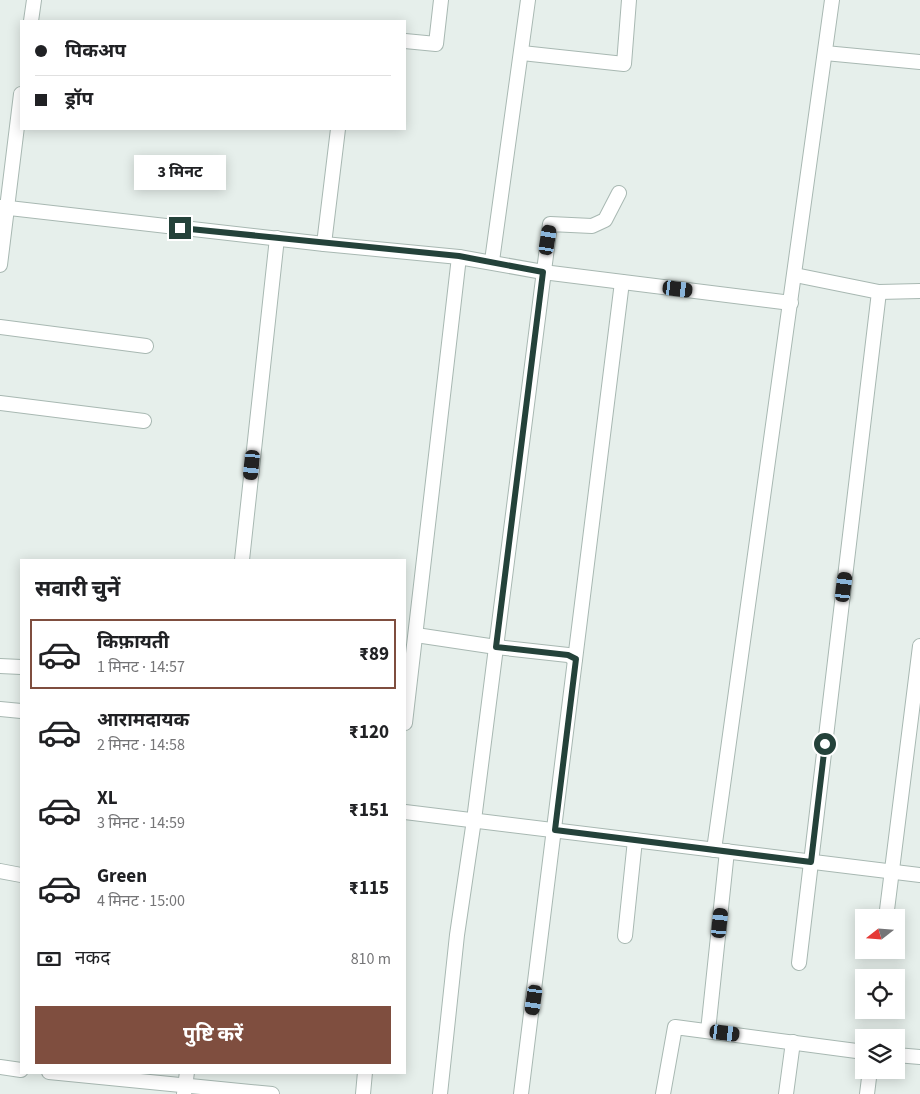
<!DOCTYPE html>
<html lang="hi">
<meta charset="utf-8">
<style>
body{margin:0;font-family:"Source Sans 3","Noto Sans Devanagari",sans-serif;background:#f6f6f6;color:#202124;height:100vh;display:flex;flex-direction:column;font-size:19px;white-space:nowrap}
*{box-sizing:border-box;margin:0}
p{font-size:16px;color:#757577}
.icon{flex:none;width:28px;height:28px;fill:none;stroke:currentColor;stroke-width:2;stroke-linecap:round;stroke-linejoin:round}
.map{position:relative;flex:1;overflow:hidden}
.details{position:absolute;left:20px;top:559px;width:386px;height:515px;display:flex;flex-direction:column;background:#fff;border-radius:0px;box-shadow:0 2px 12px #0003}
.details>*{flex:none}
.banner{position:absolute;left:20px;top:20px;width:386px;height:110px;border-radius:0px;box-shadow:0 2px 12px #0003;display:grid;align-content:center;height:110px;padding:0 15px;background:#fff}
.needle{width:32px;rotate:253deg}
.tools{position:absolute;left:855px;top:909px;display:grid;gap:10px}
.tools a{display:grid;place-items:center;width:50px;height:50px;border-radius:0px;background:#fff;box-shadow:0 2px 12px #0003;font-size:25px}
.end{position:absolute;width:22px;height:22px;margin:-11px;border:6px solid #24423a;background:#fff;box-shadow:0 0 0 2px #fff}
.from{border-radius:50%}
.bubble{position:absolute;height:35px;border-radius:0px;background:#fff;box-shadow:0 2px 12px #0003;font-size:16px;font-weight:700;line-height:35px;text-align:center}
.car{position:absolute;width:15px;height:30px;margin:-15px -8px;border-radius:6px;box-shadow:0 0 4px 1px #0007;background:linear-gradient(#222 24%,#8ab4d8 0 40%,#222 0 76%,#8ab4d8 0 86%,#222 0)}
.banner b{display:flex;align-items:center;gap:18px;height:48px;font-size:19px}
.banner b+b{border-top:1px solid #e0e0e0}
.banner i{width:12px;height:12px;background:#202124}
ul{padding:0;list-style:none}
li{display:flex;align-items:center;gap:15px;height:70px;margin:0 10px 8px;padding:0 5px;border:2px solid transparent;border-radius:0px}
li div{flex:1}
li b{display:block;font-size:19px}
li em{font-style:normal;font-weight:700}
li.current{border-color:#7f4e3f}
li>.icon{width:45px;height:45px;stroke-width:1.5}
h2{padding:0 15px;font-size:22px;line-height:60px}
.pay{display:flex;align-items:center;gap:12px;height:55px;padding:0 15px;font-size:19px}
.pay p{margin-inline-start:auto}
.action{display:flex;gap:10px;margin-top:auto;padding:10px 15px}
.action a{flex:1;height:58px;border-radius:0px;background:#7f4e3f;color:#fff;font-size:20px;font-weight:700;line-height:58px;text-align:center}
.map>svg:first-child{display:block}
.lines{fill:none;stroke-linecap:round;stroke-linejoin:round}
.street-casing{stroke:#a8b8b2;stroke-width:16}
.street{stroke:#fff;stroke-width:14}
.route{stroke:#24423a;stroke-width:6}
</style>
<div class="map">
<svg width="920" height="1094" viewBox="0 0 920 1094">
<rect width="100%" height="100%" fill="#e6efeb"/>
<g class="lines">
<g class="street-casing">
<g id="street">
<path d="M31 21 34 0"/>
<path d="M405 41 436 44 441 0"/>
<path d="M522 53 624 64 629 0"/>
<path d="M825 53 920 62"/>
<path d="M0 207 324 244 459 257 543 272 791 303"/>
<path d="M324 244 338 129"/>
<path d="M492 261 528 0"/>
<path d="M0 265 21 94"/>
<path d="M795 275 879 292 920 291"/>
<path d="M0 327 146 346"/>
<path d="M0 403 144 421"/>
<path d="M242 560 277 238"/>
<path d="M416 635 496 647 568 655 575 659"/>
<path d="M0 666 21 667"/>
<path d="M0 709 21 711"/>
<path d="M405 723 459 257"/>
<path d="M405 812 920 875"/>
<path d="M714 850 832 0"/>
<path d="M0 871 21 875"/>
<path d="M886 918 920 646"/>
<path d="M625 936 635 840"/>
<path d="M799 963 879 292"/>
<path d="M708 1031 727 851"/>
<path d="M896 1055 920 1057"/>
<path d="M0 1067 21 1070"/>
<path d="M49 1072 272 1094"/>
<path d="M184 1094 187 1072"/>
<path d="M363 1094 365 1072"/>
<path d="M440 1094 457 935 474 820 550 224 592 226 605 220 619 193"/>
<path d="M521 1094 622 282"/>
<path d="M663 1094 675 1027 864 1052"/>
<path d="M786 1094 793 1042"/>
<path d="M867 1094 870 1070"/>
</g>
</g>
<use href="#street" class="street"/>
</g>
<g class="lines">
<path class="route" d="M180 228 459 256 543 272 496 647 568 655 576 659 555 830 811 862 825 744"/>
</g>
</svg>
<div class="tools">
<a><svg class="needle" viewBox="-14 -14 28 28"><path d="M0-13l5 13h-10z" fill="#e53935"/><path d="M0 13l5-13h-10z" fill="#757577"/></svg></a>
<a><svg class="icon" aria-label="locate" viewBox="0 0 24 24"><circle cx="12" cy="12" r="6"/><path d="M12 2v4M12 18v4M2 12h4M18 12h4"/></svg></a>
<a><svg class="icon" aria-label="layers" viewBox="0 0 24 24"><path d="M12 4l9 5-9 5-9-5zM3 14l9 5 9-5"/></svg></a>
</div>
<i class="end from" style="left:825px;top:744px"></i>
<i class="end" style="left:180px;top:228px"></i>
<div class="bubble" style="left:134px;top:155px;width:92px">3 मिनट</div>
<i class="car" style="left:548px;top:240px;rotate:9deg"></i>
<i class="car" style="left:678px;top:289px;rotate:97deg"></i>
<i class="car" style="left:252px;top:465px;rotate:186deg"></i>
<i class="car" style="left:844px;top:587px;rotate:7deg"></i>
<i class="car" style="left:720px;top:923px;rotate:6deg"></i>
<i class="car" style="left:534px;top:1000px;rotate:188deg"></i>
<i class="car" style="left:725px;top:1033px;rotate:97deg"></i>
<div class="banner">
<b><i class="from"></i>पिकअप</b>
<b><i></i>ड्रॉप</b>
</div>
<section class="details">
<h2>सवारी चुनें</h2>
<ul>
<li class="current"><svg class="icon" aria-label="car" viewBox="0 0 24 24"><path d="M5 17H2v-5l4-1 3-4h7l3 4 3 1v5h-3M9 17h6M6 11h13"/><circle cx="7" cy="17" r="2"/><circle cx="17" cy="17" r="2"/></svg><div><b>किफ़ायती</b><p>1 मिनट · 14:57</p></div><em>₹89</em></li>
<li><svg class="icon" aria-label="car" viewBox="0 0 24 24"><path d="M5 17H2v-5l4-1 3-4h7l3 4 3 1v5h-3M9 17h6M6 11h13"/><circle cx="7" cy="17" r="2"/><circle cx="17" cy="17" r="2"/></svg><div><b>आरामदायक</b><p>2 मिनट · 14:58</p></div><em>₹120</em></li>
<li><svg class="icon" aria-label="car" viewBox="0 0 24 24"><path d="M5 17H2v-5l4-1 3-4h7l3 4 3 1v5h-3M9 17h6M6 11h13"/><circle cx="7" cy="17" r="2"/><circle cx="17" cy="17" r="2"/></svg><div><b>XL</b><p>3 मिनट · 14:59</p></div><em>₹151</em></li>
<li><svg class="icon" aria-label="car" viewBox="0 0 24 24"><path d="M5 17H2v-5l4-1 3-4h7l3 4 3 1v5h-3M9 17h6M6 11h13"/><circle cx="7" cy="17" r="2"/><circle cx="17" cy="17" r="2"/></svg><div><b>Green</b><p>4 मिनट · 15:00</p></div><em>₹115</em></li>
</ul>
<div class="pay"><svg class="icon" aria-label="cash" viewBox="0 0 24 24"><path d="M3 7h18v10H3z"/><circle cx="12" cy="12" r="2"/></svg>नकद<p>810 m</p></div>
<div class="action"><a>पुष्टि करें</a></div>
</section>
</div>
